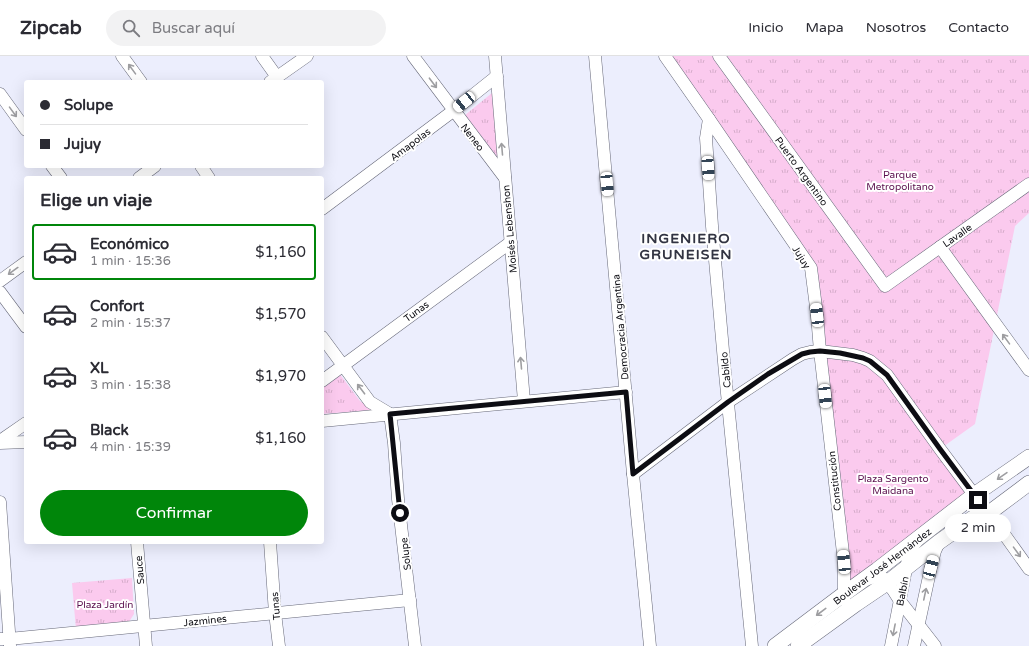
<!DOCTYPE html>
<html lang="es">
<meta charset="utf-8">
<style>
body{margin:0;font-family:"Varela Round",sans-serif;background:#f2f2f3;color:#2b2b33;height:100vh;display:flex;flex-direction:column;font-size:15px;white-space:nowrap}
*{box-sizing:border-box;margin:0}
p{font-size:13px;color:#7c7c81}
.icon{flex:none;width:22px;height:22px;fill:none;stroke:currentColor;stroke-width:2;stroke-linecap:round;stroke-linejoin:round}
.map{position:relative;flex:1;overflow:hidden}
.side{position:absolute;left:24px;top:120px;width:300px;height:368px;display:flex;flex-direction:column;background:#fff;border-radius:4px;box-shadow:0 4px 16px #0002}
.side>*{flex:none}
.top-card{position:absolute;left:24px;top:24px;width:300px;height:88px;border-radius:4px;box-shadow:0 4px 16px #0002;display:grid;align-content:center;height:88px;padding:0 16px;background:#fff}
.end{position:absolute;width:18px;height:18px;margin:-9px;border:5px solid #0d0d13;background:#fff;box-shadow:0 0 0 2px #fff}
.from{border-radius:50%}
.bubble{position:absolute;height:28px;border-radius:14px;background:#fff;box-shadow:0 4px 16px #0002;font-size:13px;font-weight:600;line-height:28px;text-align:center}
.car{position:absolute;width:12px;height:24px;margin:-12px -6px;border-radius:5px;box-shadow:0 0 3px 1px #0007;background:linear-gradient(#fff 24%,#345 0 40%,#fff 0 76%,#345 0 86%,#fff 0)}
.top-card b{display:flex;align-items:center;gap:14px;height:38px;font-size:15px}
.top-card b+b{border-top:1px solid #e1e1e2}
.top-card i{width:10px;height:10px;background:#2b2b33}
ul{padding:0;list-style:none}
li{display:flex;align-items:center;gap:12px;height:56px;margin:0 8px 6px;padding:0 8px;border:2px solid transparent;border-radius:4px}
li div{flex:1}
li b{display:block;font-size:15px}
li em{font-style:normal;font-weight:600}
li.on{border-color:#00860a}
li>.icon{width:36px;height:36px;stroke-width:1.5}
h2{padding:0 16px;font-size:18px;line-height:48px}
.cta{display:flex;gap:8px;margin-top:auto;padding:8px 16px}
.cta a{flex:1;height:46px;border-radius:24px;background:#00860a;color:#fff;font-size:16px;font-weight:600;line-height:46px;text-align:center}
header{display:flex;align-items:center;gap:24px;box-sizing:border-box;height:56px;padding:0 20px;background:#fff;border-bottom:1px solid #e1e1e2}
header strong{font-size:19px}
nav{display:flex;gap:22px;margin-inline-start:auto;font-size:14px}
.search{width:280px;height:36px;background:#f2f2f3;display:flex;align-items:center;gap:10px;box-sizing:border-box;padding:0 14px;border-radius:22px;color:#7c7c81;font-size:15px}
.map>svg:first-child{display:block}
.park{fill:url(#park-tufts)}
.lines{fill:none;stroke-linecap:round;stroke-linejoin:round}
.minor-casing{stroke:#666878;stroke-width:13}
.tertiary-casing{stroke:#666878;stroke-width:16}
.minor{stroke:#fff;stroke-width:12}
.tertiary{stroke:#fff;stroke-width:15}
.oneway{stroke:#9e9ea1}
.route{stroke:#0d0d13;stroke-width:5}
.labels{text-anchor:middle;stroke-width:4;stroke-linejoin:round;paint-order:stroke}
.street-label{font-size:10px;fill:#0d0d13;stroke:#fff}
.park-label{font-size:10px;fill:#5b104e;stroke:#fff}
.district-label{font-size:14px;font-weight:bold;letter-spacing:1px;fill:#323442;stroke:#fff}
</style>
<header>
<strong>Zipcab</strong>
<div class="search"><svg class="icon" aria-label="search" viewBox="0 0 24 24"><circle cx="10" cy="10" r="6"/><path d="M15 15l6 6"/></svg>Buscar aquí</div>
<nav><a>Inicio</a><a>Mapa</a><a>Nosotros</a><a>Contacto</a></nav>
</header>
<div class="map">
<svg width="1029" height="590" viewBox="0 0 1029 590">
<defs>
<pattern id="park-tufts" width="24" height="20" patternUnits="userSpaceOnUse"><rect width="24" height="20" fill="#fbcaee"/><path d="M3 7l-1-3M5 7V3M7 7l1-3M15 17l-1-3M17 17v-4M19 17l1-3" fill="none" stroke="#d6accb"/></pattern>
</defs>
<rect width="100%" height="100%" fill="#eceefd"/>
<g class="park">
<path d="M665 0H1029V157L1015 170 975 368 940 393 974 439 844 538 811 212Z"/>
<path d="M492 37 498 102 465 59Z"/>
<path d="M339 317 360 345 374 354 322 358V330Z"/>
<path d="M132 522 134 558 127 569 76 574 72 527Z"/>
</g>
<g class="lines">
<g class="minor-casing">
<g id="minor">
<path d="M122 0 141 26"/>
<path d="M262 0 277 21"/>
<path d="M413 0 505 122"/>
<path d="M495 0 524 345"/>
<path d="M595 0 633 418 650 590"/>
<path d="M665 0 709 63 811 212 817 259 820 295 844 506V544"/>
<path d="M719 0 885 230 1029 128"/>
<path d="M270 26 307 0"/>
<path d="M0 38 26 74"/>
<path d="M709 63 706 82 712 170 725 317 752 590"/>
<path d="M52 110 61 122"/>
<path d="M201 110 209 122"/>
<path d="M139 122 155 110"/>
<path d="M322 153 453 55 497 20"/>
<path d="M940 191 1029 314"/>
<path d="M0 225 26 206"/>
<path d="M0 236 26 271"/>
<path d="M322 281 370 346 390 358"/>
<path d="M322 325 511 186"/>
<path d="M390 358 394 387 398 443 415 590"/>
<path d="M322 365 626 336"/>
<path d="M0 385 26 367"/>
<path d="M0 387 26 386"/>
<path d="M633 418 728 346 793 303 802 298 810 296 820 295 853 299 863 302 870 305 887 319 940 393 978 444 989 457 1029 513"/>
<path d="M0 446 10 590"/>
<path d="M137 486 146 590"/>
<path d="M270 486 275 557 279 590"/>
<path d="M865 524 878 520 882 521 893 534 900 545 935 590"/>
<path d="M0 583H9L410 544"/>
<path d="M891 590 908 503 914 489 918 484"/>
<path d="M914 590 931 511 935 495 939 486"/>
</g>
</g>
<g class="tertiary-casing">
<g id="tertiary">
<path d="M775 590 844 538 877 514 974 439 1029 401"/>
<path d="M798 590 856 548 887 527 939 486 973 462 989 457 1029 427"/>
</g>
</g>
<use href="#minor" class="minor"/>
<use href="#tertiary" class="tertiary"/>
</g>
<defs><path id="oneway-shaft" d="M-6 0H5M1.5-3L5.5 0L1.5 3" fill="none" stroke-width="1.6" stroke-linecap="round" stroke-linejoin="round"/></defs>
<g class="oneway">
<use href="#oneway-shaft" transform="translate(132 13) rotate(-126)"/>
<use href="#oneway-shaft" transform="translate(433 27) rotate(53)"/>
<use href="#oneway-shaft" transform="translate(13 56) rotate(54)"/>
<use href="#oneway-shaft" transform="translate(502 93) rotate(-95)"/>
<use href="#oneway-shaft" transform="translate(13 215) rotate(144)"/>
<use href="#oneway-shaft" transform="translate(1006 283) rotate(-126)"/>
<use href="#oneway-shaft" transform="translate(521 307) rotate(-95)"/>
<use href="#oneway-shaft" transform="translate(361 333) rotate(-127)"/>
<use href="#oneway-shaft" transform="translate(1002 420) rotate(145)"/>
<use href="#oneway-shaft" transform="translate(1017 496) rotate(54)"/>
<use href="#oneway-shaft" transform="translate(925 538) rotate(-78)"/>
<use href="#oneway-shaft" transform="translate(821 556) rotate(143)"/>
<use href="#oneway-shaft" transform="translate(894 574) rotate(101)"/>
</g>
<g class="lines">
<path class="route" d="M400 457 390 358 626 336 633 418 728 346 768 318 802 298 810 296 820 295 840 297 863 302 870 305 887 319 940 393 978 444"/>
</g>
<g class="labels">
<g class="street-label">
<text transform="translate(473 81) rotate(53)" y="4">Neneo</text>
<text transform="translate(410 88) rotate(-37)" y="4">Amapolas</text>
<text transform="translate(802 115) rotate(54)" y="4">Puerto Argentino</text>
<text transform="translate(509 173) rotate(-95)" y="4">Moisés Lebenshon</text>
<text transform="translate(957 179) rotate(-35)" y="4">Lavalle</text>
<text transform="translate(802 201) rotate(58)" y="4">Jujuy</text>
<text transform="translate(416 255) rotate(-36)" y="4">Tunas</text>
<text transform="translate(620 271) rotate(-95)" y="4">Democracia Argentina</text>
<text transform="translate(725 314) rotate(-96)" y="4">Cabildo</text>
<text transform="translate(834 425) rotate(-96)" y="4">Constitución</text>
<text transform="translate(405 498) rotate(-97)" y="4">Solupe</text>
<text transform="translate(882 510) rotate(-37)" y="4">Boulevar José Hernández</text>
<text transform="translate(139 514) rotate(-95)" y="4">Sauce</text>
<text transform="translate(902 535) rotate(-79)" y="4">Balbín</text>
<text transform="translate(275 550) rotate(-95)" y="4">Tunas</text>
<text transform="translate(205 564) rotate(-6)" y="4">Jazmines</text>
</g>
<g class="park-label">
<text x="900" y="122">Parque<tspan x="900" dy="12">Metropolitano</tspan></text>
<text x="893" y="426">Plaza Sargento<tspan x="893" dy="12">Maidana</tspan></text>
<text x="105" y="552">Plaza Jardín</text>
</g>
<g class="district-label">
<text x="686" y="187">INGENIERO<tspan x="686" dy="16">GRUNEISEN</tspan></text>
</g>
</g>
</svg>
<i class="end from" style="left:400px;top:457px"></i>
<i class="end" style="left:978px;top:444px"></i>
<div class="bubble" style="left:945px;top:458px;width:66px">2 min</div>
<i class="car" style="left:464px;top:46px;rotate:231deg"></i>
<i class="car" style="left:708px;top:112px;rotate:176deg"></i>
<i class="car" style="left:607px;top:128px;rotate:175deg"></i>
<i class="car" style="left:817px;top:259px;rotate:353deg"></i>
<i class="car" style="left:825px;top:340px;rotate:174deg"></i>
<i class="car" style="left:844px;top:506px;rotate:354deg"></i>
<i class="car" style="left:931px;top:511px;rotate:15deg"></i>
<div class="top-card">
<b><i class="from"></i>Solupe</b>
<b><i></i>Jujuy</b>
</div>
<section class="side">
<h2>Elige un viaje</h2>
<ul>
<li class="on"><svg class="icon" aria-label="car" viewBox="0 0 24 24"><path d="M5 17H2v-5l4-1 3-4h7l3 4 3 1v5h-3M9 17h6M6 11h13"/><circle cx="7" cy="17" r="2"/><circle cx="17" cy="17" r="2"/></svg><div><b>Económico</b><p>1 min · 15:36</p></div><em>$1,160</em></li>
<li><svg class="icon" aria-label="car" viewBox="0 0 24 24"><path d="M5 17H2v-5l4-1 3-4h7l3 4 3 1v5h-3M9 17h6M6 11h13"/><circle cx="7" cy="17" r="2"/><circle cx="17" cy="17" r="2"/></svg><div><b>Confort</b><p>2 min · 15:37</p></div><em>$1,570</em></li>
<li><svg class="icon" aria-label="car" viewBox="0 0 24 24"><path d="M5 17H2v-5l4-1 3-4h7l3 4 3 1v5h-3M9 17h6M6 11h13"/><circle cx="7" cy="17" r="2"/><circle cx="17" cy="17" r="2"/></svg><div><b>XL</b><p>3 min · 15:38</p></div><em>$1,970</em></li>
<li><svg class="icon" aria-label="car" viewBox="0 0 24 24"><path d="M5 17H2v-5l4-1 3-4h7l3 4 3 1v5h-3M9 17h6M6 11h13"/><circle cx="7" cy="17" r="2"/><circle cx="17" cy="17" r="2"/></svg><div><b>Black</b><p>4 min · 15:39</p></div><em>$1,160</em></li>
</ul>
<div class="cta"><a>Confirmar</a></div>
</section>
</div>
